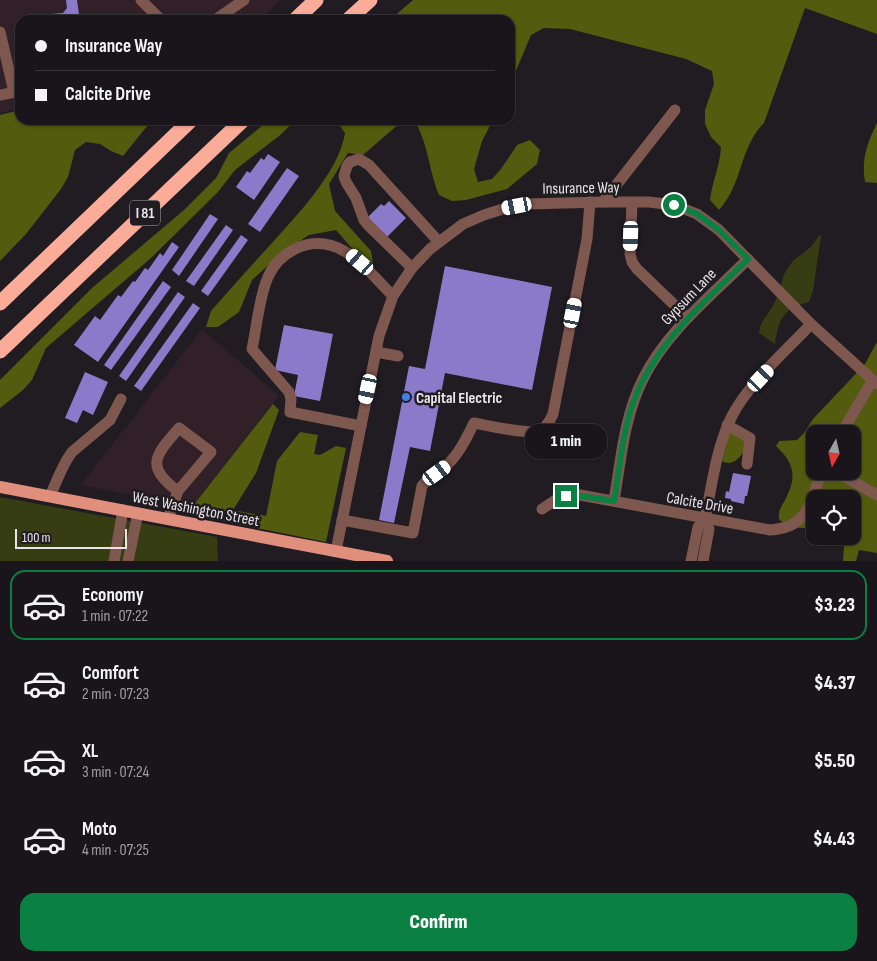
<!DOCTYPE html>
<meta charset="utf-8">
<style>
body{margin:0;font-family:"Sofia Sans Condensed",sans-serif;background:#221e23;color:#f1f3f6;height:100vh;display:flex;flex-direction:column;font-size:19px;white-space:nowrap}
*{box-sizing:border-box;margin:0}
p{font-size:16px;color:#9f9fa2}
.icon{flex:none;width:28px;height:28px;fill:none;stroke:currentColor;stroke-width:2;stroke-linecap:round;stroke-linejoin:round}
.map{position:relative;height:561px;overflow:hidden}
.side{display:flex;flex-direction:column;background:#19151a;flex:1}
.side>*{flex:none}
.top-card{position:absolute;left:15px;top:15px;width:500px;height:110px;border-radius:15px;box-shadow:0 1px 4px #0004,0 0 0 1px #373439;display:grid;align-content:center;height:110px;padding:0 20px;background:#19151a}
.needle{width:32px;rotate:188deg}
.tools{position:absolute;left:806px;top:425px;display:grid;gap:10px}
.tools a{display:grid;place-items:center;width:55px;height:55px;border-radius:10px;background:#19151a;box-shadow:0 1px 4px #0004,0 0 0 1px #373439;font-size:25px}
.scale{position:absolute;left:15px;bottom:12px;width:112px;box-sizing:border-box;padding-left:5px;border:2px solid #e8e5e9;border-top:0;font-size:14px;line-height:18px;white-space:nowrap;color:#e8e5e9;-webkit-text-stroke:4px #211c22;paint-order:stroke}
.end{position:absolute;width:22px;height:22px;margin:-11px;border:6px solid #0b8043;background:#fff;box-shadow:0 0 0 2px #fff}
.from{border-radius:50%}
.bubble{position:absolute;height:35px;border-radius:15px;background:#19151a;box-shadow:0 1px 4px #0004,0 0 0 1px #373439;font-size:16px;font-weight:800;line-height:35px;text-align:center}
.car{position:absolute;width:15px;height:30px;margin:-15px -8px;border-radius:6px;box-shadow:0 0 4px 1px #0007;background:linear-gradient(#fff 24%,#345 0 40%,#fff 0 76%,#345 0 86%,#fff 0)}
.top-card b{display:flex;align-items:center;gap:18px;height:48px;font-size:19px}
.top-card b+b{border-top:1px solid #373439}
.top-card i{width:12px;height:12px;background:#f1f3f6}
ul{padding:9px 0 0;list-style:none}
li{display:flex;align-items:center;gap:15px;height:70px;margin:0 10px 8px;padding:0 10px;border:2px solid transparent;border-radius:15px}
li div{flex:1}
li b{display:block;font-size:19px}
li em{font-style:normal;font-weight:800}
li.on{border-color:#0b8043}
li>.icon{width:45px;height:45px;stroke-width:1.5}
.primary-button{display:flex;gap:10px;margin-top:auto;padding:10px 20px}
.primary-button a{flex:1;height:58px;border-radius:15px;background:#0b8043;color:#fff;font-size:20px;font-weight:800;line-height:58px;text-align:center}
.map>svg:first-child{display:block}
.industrial{fill:#312028}
.green{fill:#373d12}
.forest{fill:#525b0e;fill-rule:evenodd}
.building{fill:#8b79ca}
.lines{fill:none;stroke-linecap:round;stroke-linejoin:round}
.minor{stroke:#7e574e;stroke-width:11}
.major{stroke:#e08f7c;stroke-width:12}
.highway{stroke:#faac99;stroke-width:15}
.route{stroke:#0b8043;stroke-width:6}
.shop-dot{fill:#3f7fe0;stroke:#211c22;stroke-width:2}
.labels{text-anchor:middle;stroke-width:5;stroke-linejoin:round;paint-order:stroke}
.shield{fill:#211c22;stroke:#aca9ad;stroke-width:1}
.shield-label{font-size:15px;font-weight:bold;fill:#e8e5e9}
.street-label{font-size:16px;fill:#e8e5e9;stroke:#211c22}
.poi-label{font-size:16px;font-weight:bold;fill:#e8e5e9;stroke:#211c22;text-anchor:start}
</style>
<div class="map">
<svg width="877" height="561" viewBox="0 0 877 561">
<rect width="100%" height="100%" fill="#211c22"/>
<g class="industrial">
<path d="M0 0H281L259 20H20V108L0 113Z"/>
<path d="M202 329 279 396 192 507 81 485Z"/>
</g>
<g class="green">
<path d="M819 235 821 236 813 291 809 302C784 308 778 319 775 344L759 333C760 320 770 313 775 302 781 290 781 277 789 266 798 253 809 254 819 235Z"/>
<path d="M0 497 217 537 218 561H0Z"/>
</g>
<g class="forest">
<path d="M413 0H877V34L805 8 764 123C739 148 743 184 719 210L710 200C712 182 720 166 721 147L711 137 705 124V110L714 84 712 71 686 59 570 29 544 28 531 35 510 85V20H390Z"/>
<path d="M20 110V120H152L123 156 111 151 100 144 86 142 75 150 68 177 61 189 26 234 0 261V115Z"/>
<path d="M269 120H296L279 136 235 170 218 192 151 258 46 348 32 380 23 390 0 408V380L92 288 184 210 216 178 229 153Z"/>
<path d="M336 120H413L400 123 363 155 348 153 329 184 335 211 371 251 373 263 362 260 336 230 309 235 283 252 252 280 239 312 218 327H206L211 311C231 288 251 266 271 244 297 215 339 172 345 133Z"/>
<path d="M414 120H493L482 141 474 169 478 182 492 179 501 169 517 145 530 140 540 150 537 164 507 189 466 200 452 201 439 195C429 171 428 142 414 120Z"/>
<path d="M877 123V183L865 182C861 160 867 143 877 123Z"/>
<path d="M877 342V553L859 550 856 561H843L844 546 837 536H852V499H815V529C801 527 789 530 779 519 778 511 781 507 785 500 797 477 795 464 776 446L779 441 797 440 804 433 813 419 865 364ZM815 434H852V471H815Z"/>
<path d="M273 404 279 410 256 473 233 510 266 516 277 461 300 432 318 435 314 454 320 455 336 446 346 448 326 542 217 520 216 512 192 507Z"/>
<path d="M732 425 751 439C745 450 736 469 722 461Z"/>
</g>
<g class="building">
<path d="M66 0H77L79 14 75 20H51V14L63 13 67 8Z"/>
<path d="M268 154 280 162 254 200 236 187 247 171 250 173 261 158 264 160Z"/>
<path d="M287 168 299 176 260 232 248 224Z"/>
<path d="M389 201 406 218 386 238 366 219 381 204 384 206Z"/>
<path d="M210 214 218 219 179 276 172 270Z"/>
<path d="M226 225 233 230 194 286 186 281Z"/>
<path d="M241 235 248 240 208 296 201 291Z"/>
<path d="M172 242 179 247 98 362 74 345 95 316 100 320 118 295 121 297 133 281 135 282 145 268 148 270 160 253 163 256Z"/>
<path d="M445 266 552 287 532 390 445 373 430 451 410 447 394 523 379 520 409 366 425 369Z"/>
<path d="M163 281 171 287 111 370 104 365Z"/>
<path d="M178 292 185 297 126 381 119 376Z"/>
<path d="M193 303 200 308 141 391 134 386Z"/>
<path d="M284 325 333 334 320 401 294 396 298 375 275 370Z"/>
<path d="M85 372 108 382 93 415 83 410 77 423 65 418Z"/>
<path d="M733 473 751 476 747 496H745L744 504 731 501V499L725 498 726 491 729 492Z"/>
</g>
<g class="lines">
<g class="minor">
<path d="M141 0 161 20"/>
<path d="M215 20 244 0"/>
<path d="M0 32 14 92"/>
<path d="M0 95 20 91"/>
<path d="M603 202 675 110"/>
<path d="M632 202 630 254 632 262 637 269 688 318"/>
<path d="M412 268 368 225 364 220 356 198 346 182 344 176 347 166 350 162 359 159 369 165 439 242"/>
<path d="M376 352 398 356"/>
<path d="M727 425 750 438 747 464"/>
<path d="M361 426 290 412 291 399 289 392 252 349C257 326 259 297 268 277 274 263 284 254 297 248 339 230 367 270 393 296"/>
<path d="M841 434 872 381"/>
<path d="M834 471 877 495"/>
<path d="M50 496C57 481 62 465 72 452L110 420 121 399"/>
<path d="M614 501C621 460 624 417 643 379 666 332 711 296 748 259"/>
<path d="M542 509 560 497 580 495 770 530C809 528 810 502 822 471"/>
<path d="M168 519 178 491C143 466 157 454 179 428L211 452 178 491"/>
<path d="M342 520 413 533 422 486C428 477 438 474 446 466 459 454 466 439 474 423 487 425 530 436 541 430 547 427 550 420 553 414L587 239 590 202"/>
<path d="M336 551 379 336 393 296 412 268 430 249 463 224 484 215 506 208 527 204 603 202H649L674 205 697 214 719 230 811 324 877 384"/>
<path d="M114 561 123 510"/>
<path d="M128 561 138 513"/>
<path d="M691 561 698 527 705 519"/>
<path d="M703 561 709 529 705 519C712 485 716 448 732 416 748 384 787 350 811 324"/>
</g>
<path class="major" d="M0 487 387 561"/>
<g class="highway">
<path d="M295 20 316 0"/>
<path d="M348 20 370 0"/>
<path d="M0 303 191 120"/>
<path d="M0 351 243 120"/>
</g>
</g>
<g class="lines">
<path class="route" d="M566 496H580L614 501C620 468 622 432 634 400 656 342 705 302 748 259L719 230 697 214 674 205"/>
</g>
<circle class="shop-dot" cx="406" cy="397" r="5"/>
<g class="labels">
<rect class="shield" x="130" y="200.5" width="30" height="25" rx="4"/>
<g class="shield-label">
<text x="145" y="218">I 81</text>
</g>
<g class="street-label">
<text transform="translate(581 187) rotate(-1)" y="6">Insurance Way</text>
<text transform="translate(688 296) rotate(-46)" y="6">Gypsum Lane</text>
<text transform="translate(700 502) rotate(10)" y="6">Calcite Drive</text>
<text transform="translate(196 508) rotate(11)" y="6">West Washington Street</text>
</g>
<g class="poi-label">
<text x="416" y="403">Capital Electric</text>
</g>
</g>
</svg>
<div class="tools">
<a><svg class="needle" viewBox="-14 -14 28 28"><path d="M0-13l5 13h-10z" fill="#e53935"/><path d="M0 13l5-13h-10z" fill="#9f9fa2"/></svg></a>
<a><svg class="icon" aria-label="locate" viewBox="0 0 24 24"><circle cx="12" cy="12" r="6"/><path d="M12 2v4M12 18v4M2 12h4M18 12h4"/></svg></a>
</div>
<div class="scale">100 m</div>
<i class="end from" style="left:674px;top:205px"></i>
<i class="end" style="left:566px;top:496px"></i>
<div class="bubble" style="left:525px;top:424px;width:82px">1 min</div>
<i class="car" style="left:517px;top:206px;rotate:259deg"></i>
<i class="car" style="left:631px;top:236px;rotate:182deg"></i>
<i class="car" style="left:360px;top:262px;rotate:311deg"></i>
<i class="car" style="left:573px;top:313px;rotate:11deg"></i>
<i class="car" style="left:761px;top:378px;rotate:43deg"></i>
<i class="car" style="left:368px;top:389px;rotate:192deg"></i>
<i class="car" style="left:437px;top:473px;rotate:54deg"></i>
<div class="top-card">
<b><i class="from"></i>Insurance Way</b>
<b><i></i>Calcite Drive</b>
</div>
</div>
<section class="side">
<ul>
<li class="on"><svg class="icon" aria-label="car" viewBox="0 0 24 24"><path d="M5 17H2v-5l4-1 3-4h7l3 4 3 1v5h-3M9 17h6M6 11h13"/><circle cx="7" cy="17" r="2"/><circle cx="17" cy="17" r="2"/></svg><div><b>Economy</b><p>1 min · 07:22</p></div><em>$3.23</em></li>
<li><svg class="icon" aria-label="car" viewBox="0 0 24 24"><path d="M5 17H2v-5l4-1 3-4h7l3 4 3 1v5h-3M9 17h6M6 11h13"/><circle cx="7" cy="17" r="2"/><circle cx="17" cy="17" r="2"/></svg><div><b>Comfort</b><p>2 min · 07:23</p></div><em>$4.37</em></li>
<li><svg class="icon" aria-label="car" viewBox="0 0 24 24"><path d="M5 17H2v-5l4-1 3-4h7l3 4 3 1v5h-3M9 17h6M6 11h13"/><circle cx="7" cy="17" r="2"/><circle cx="17" cy="17" r="2"/></svg><div><b>XL</b><p>3 min · 07:24</p></div><em>$5.50</em></li>
<li><svg class="icon" aria-label="car" viewBox="0 0 24 24"><path d="M5 17H2v-5l4-1 3-4h7l3 4 3 1v5h-3M9 17h6M6 11h13"/><circle cx="7" cy="17" r="2"/><circle cx="17" cy="17" r="2"/></svg><div><b>Moto</b><p>4 min · 07:25</p></div><em>$4.43</em></li>
</ul>
<div class="primary-button"><a>Confirm</a></div>
</section>
